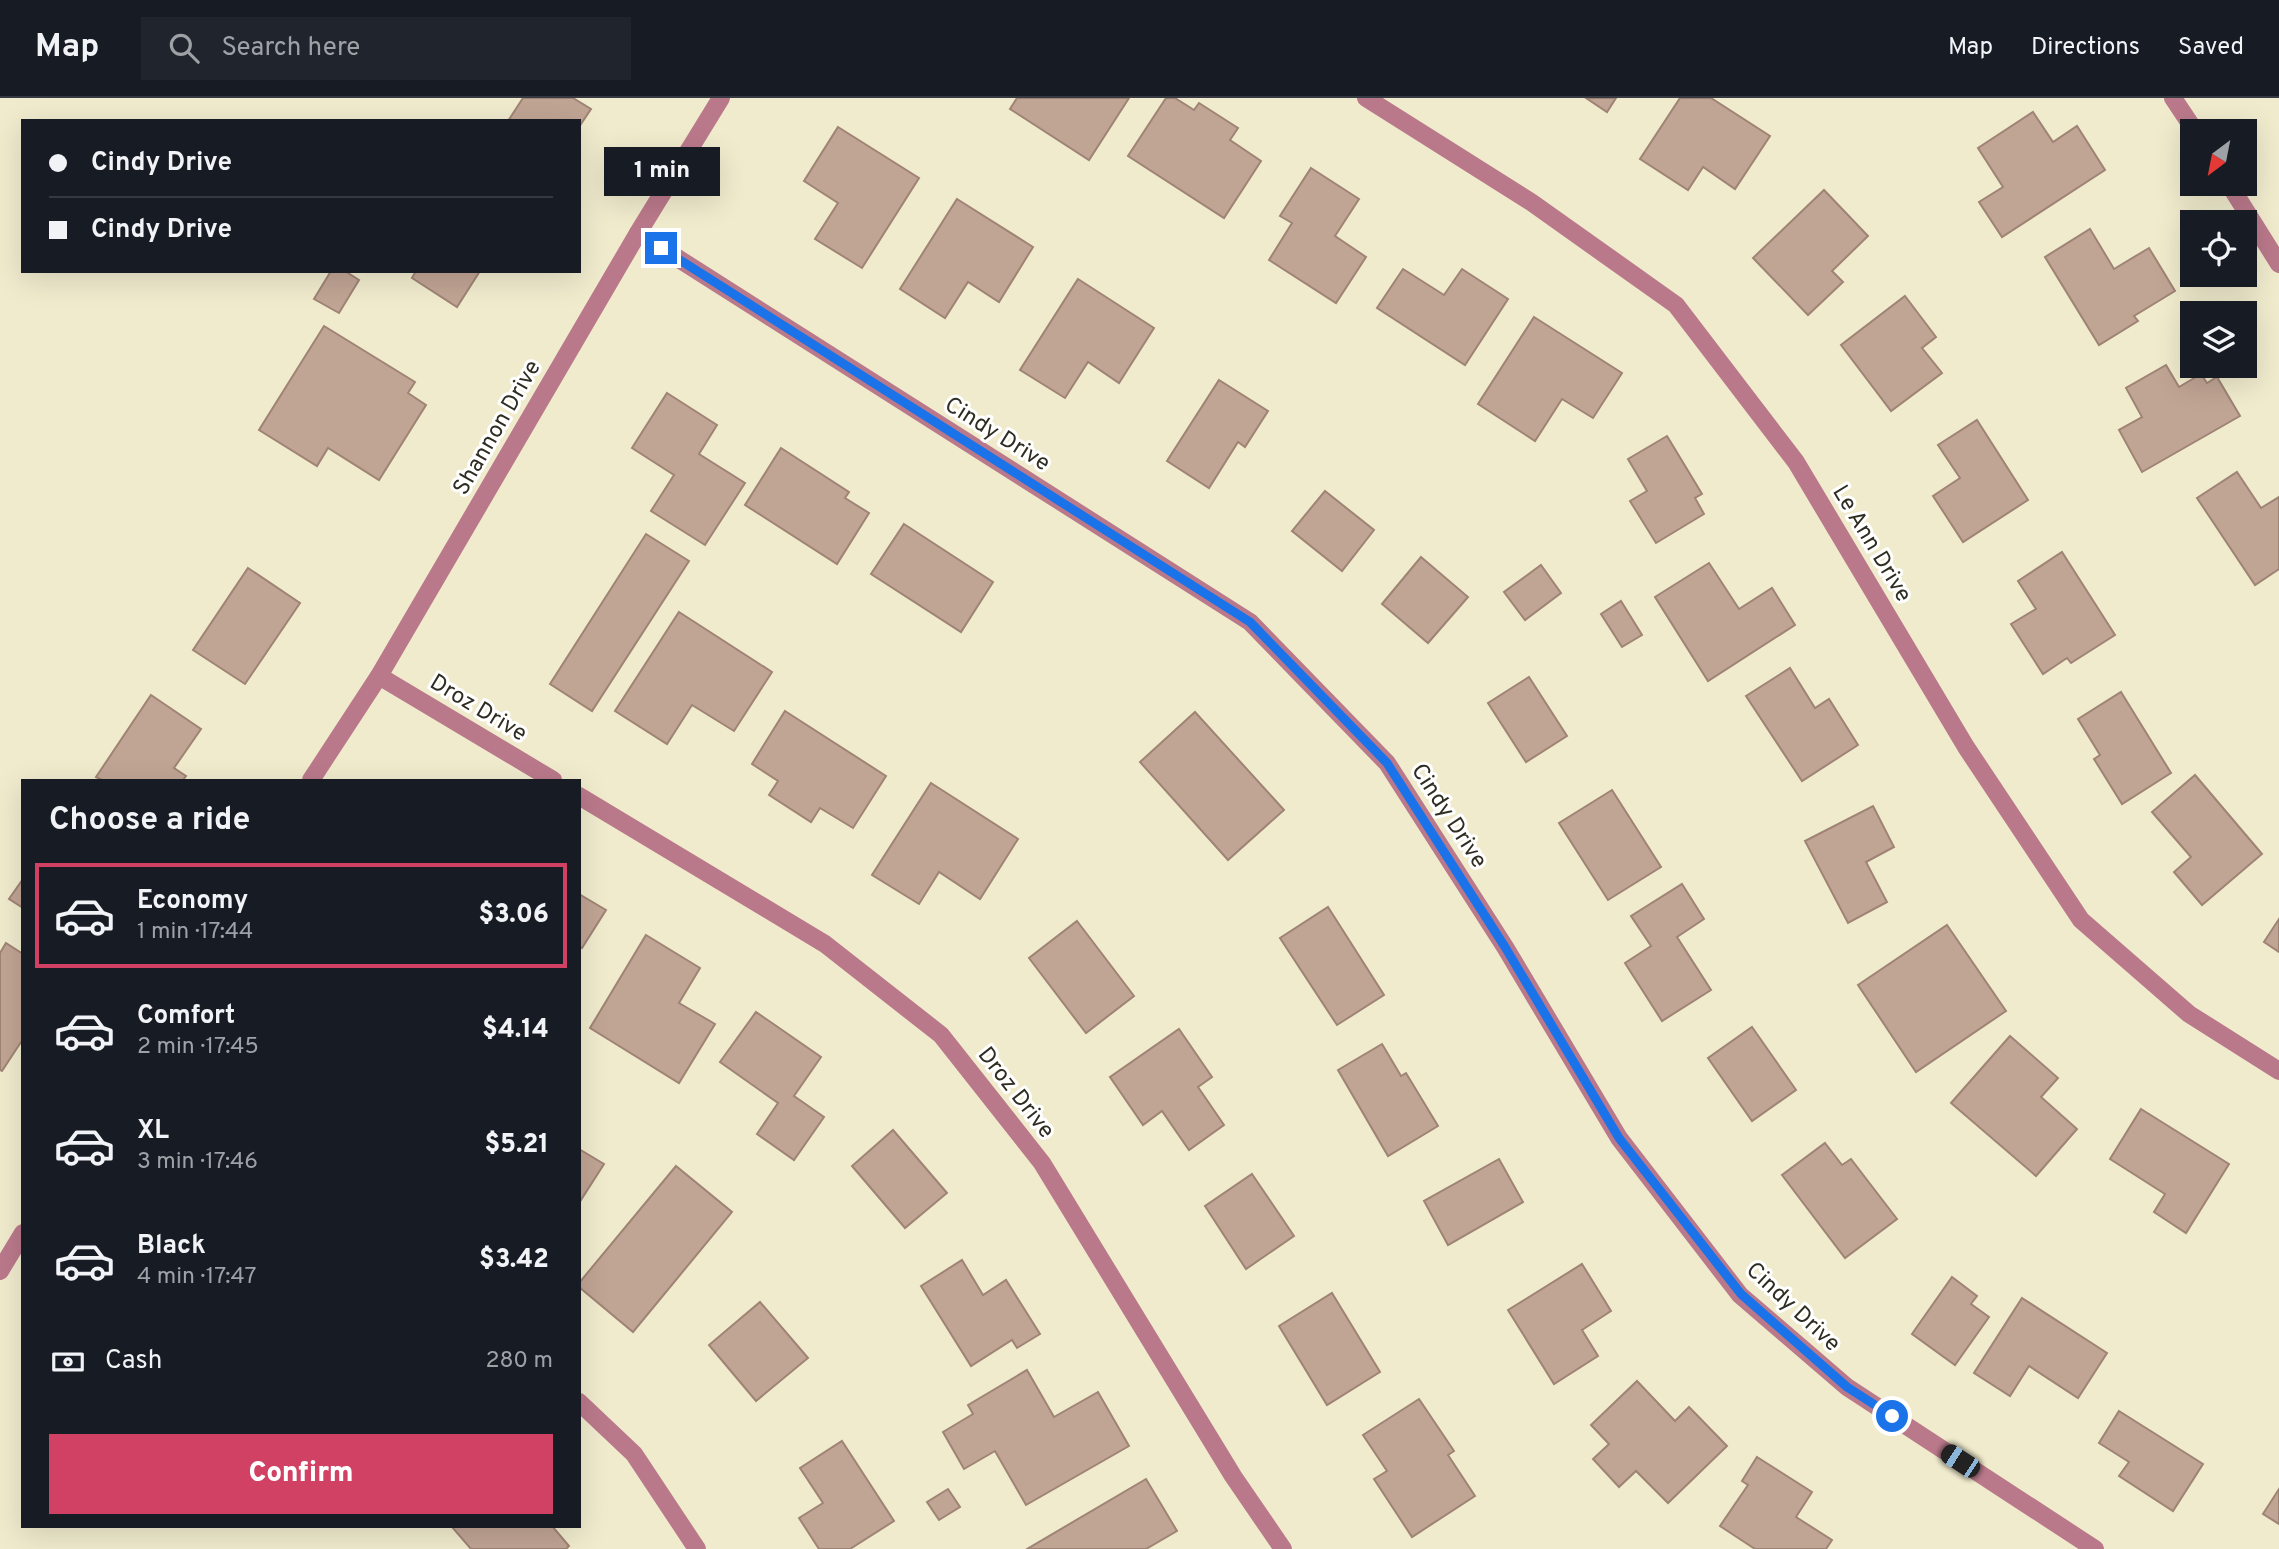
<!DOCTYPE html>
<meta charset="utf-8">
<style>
body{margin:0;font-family:Overpass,sans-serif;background:#20242c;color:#f1f3f6;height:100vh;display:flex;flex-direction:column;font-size:26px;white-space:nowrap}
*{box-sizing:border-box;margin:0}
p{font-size:23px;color:#9ea1a6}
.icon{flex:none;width:38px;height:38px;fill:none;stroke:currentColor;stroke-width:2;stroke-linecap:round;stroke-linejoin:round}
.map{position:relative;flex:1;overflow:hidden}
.side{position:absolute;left:21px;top:681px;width:560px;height:749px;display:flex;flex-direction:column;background:#171b24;border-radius:0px;box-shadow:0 7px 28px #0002}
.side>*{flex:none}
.guide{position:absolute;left:21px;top:21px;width:560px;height:154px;border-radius:0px;box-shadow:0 7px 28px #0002;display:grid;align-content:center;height:154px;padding:0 28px;background:#171b24}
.needle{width:46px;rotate:212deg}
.buttons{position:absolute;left:2180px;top:21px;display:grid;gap:14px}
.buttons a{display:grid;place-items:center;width:77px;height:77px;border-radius:0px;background:#171b24;box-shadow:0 7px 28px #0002;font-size:35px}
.end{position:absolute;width:32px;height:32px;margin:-16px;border:9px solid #1a73e8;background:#fff;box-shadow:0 0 0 4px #fff}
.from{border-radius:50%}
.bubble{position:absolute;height:49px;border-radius:0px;background:#171b24;box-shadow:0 7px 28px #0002;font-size:23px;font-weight:800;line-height:49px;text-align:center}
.car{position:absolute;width:21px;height:42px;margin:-21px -10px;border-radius:9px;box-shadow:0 0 5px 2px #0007;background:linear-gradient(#222 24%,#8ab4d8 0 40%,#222 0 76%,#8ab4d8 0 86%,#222 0)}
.guide b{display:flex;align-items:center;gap:24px;height:66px;font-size:26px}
.guide b+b{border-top:2px solid #363941}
.guide i{width:18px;height:18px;background:#f1f3f6}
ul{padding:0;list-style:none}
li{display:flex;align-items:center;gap:21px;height:105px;margin:0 14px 10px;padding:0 14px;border:4px solid transparent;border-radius:0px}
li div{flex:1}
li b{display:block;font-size:26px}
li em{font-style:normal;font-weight:800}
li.current{border-color:#d04164}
li>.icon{width:63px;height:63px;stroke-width:1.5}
h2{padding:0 28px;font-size:32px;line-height:84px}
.pay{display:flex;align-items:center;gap:18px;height:77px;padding:0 28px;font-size:26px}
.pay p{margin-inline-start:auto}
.button{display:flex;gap:14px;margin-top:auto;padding:14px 28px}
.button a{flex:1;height:80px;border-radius:0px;background:#d04164;color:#fff;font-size:28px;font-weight:800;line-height:80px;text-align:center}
header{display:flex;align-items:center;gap:42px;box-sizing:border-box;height:98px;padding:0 35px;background:#171b24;border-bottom:2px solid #363941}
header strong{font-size:33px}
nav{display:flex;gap:38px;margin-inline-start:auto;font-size:24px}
.search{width:490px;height:63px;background:#20242c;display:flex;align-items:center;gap:18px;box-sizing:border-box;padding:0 24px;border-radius:0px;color:#9ea1a6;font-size:26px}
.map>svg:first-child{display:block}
.building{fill:#c0a494;stroke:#9f8475;stroke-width:2}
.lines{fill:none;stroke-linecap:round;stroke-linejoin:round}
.minor{stroke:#ba798b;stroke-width:18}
.route{stroke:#1a73e8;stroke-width:9}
.labels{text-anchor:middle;stroke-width:6;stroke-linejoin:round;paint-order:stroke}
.street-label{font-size:23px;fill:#2f2d21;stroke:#fff}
</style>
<header>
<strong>Map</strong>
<div class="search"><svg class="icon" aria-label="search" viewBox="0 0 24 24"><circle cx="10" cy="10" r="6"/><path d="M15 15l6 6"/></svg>Search here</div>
<nav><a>Map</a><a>Directions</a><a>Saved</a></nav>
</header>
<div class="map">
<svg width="2279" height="1451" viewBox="0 0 2279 1451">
<rect width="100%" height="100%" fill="#f0ebcd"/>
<g class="building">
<path d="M523 0H573L591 11 579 29V23H508Z"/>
<path d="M1017 0H1129L1089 62 1010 11Z"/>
<path d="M1166 0H1175L1194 12 1199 5 1238 30 1230 42 1261 63 1224 120 1128 58Z"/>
<path d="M1586 0H1616L1607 14Z"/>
<path d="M1680 0H1711L1770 38 1735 91 1703 69 1688 92 1640 61Z"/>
<path d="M2033 14 2053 44 2077 28 2105 72 2002 139 1979 104 2003 89 1978 50Z"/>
<path d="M838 29 919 80 862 170 815 141 838 105 804 83Z"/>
<path d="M1311 70 1359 101 1335 138 1366 159 1336 205 1269 162 1292 125 1280 118Z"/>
<path d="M1824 92 1868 138 1832 173 1843 184 1808 217 1753 160Z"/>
<path d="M957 101 1033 149 999 204 968 184 945 220 900 191Z"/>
<path d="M2090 131 2114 171 2149 150 2175 193 2134 218 2138 223 2099 247 2045 159Z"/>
<path d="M1403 171 1444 197 1462 171 1508 201 1465 267 1377 210Z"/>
<path d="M331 173H345L359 182 339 215 314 201Z"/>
<path d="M416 173H480L457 209 412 180Z"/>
<path d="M1078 181 1154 230 1119 285 1088 264 1065 300 1020 272Z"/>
<path d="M1905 198 1936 239 1922 250 1942 275 1891 313 1841 247Z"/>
<path d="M1534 219 1622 275 1593 320 1562 301 1535 343 1478 306Z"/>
<path d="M324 228 415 284 408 295 426 307 379 382 328 350 317 368 259 332Z"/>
<path d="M2166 267 2179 289 2201 276 2207 285 2217 279 2240 318 2142 374 2119 332 2142 319 2126 290Z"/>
<path d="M1219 282 1268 313 1245 349 1238 344 1209 390 1167 363Z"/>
<path d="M667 295 717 327 699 356 745 385 705 447 651 413 674 377 632 350Z"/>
<path d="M1977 322 2028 402 1963 444 1933 398 1960 380 1938 347Z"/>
<path d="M1667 338 1702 396 1695 400 1704 416 1656 445 1630 403 1647 393 1628 361Z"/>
<path d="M781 350 849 394 845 400 869 415 837 466 745 407Z"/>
<path d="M2237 374 2261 410 2279 399V471L2255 487 2197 400Z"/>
<path d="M1325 393 1374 432 1342 473 1292 433Z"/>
<path d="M904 426 993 484 961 534 871 476Z"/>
<path d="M646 436 689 463 592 613 550 586Z"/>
<path d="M2062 454 2115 537 2071 565 2067 560 2043 576 2011 526 2036 511 2018 483Z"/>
<path d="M1421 459 1468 499 1428 545 1382 506Z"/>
<path d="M1709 465 1739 511 1772 490 1795 527 1708 583 1655 499Z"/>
<path d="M1541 467 1561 495 1525 522 1504 494Z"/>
<path d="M248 470 300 505 245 586 193 552Z"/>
<path d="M1621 503 1642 537 1622 549 1601 516Z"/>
<path d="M679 514 772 574 734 633 692 607 667 646 615 613Z"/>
<path d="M1790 570 1815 610 1829 601 1858 647 1802 683 1746 598Z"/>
<path d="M1529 579 1567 638 1526 664 1488 605Z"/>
<path d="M2121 594 2171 675 2122 706 2094 661 2100 657 2078 621Z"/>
<path d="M151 597 201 631 174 670 186 678 183 682H102L96 679Z"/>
<path d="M785 613 886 678 853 730 820 710 811 724 769 697 778 683 752 666Z"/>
<path d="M1195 614 1284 712 1228 762 1140 664Z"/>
<path d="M2195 677 2262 756 2202 807 2174 774 2191 759 2152 714Z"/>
<path d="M931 685 1018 741 980 801 939 774 919 806 872 777Z"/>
<path d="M1612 692 1661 769 1608 802 1559 725Z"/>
<path d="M1873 708 1894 749 1866 764 1887 804 1848 825 1805 743Z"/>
<path d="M23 781V810L9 801Z"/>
<path d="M1682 786 1704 821 1677 839 1711 892 1662 923 1625 865 1651 848 1631 818Z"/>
<path d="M579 796 606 812 582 850 579 848Z"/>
<path d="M1328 809 1384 897 1337 927 1280 840Z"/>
<path d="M2279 821V854L2264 844Z"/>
<path d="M1077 823 1134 898 1086 935 1029 860Z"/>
<path d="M1947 827 2006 913 1916 974 1858 887Z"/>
<path d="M646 837 700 870 679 905 715 926 679 985 590 930Z"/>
<path d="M6 845 23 856V941L2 973 0 972V855Z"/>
<path d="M756 914 821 959 794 998 824 1019 794 1062 757 1036 778 1005 720 964Z"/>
<path d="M1752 929 1796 992 1752 1023 1708 960Z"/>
<path d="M1179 931 1212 979 1198 989 1224 1027 1189 1052 1162 1013 1143 1027 1110 979Z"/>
<path d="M2010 938 2058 980 2041 999 2077 1031 2036 1078 1951 1005Z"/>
<path d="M1382 946 1401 978 1406 975 1438 1028 1388 1058 1338 972Z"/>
<path d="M2141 1011 2229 1066 2186 1135 2154 1114 2165 1096 2110 1061Z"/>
<path d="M893 1032 947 1095 905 1130 852 1068Z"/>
<path d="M1825 1045 1842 1067 1851 1061 1897 1121 1845 1160 1782 1077Z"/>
<path d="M579 1051 604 1066 579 1105Z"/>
<path d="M1499 1061 1523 1104 1448 1147 1424 1103Z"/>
<path d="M676 1068 732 1114 633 1234 579 1189V1185Z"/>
<path d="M1252 1076 1294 1138 1246 1171 1205 1108Z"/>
<path d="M962 1162 983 1197 1006 1182 1040 1236 1017 1250 1012 1242 971 1268 921 1188Z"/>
<path d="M1582 1166 1611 1213 1582 1232 1598 1258 1554 1286 1508 1212Z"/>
<path d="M1952 1179 1977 1198 1971 1206 1989 1219 1955 1267 1912 1236Z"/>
<path d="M1332 1195 1380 1274 1327 1307 1279 1228Z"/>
<path d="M2022 1200 2107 1255 2078 1300 2029 1268 2010 1298 1974 1275Z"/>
<path d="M760 1204 808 1260 756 1303 709 1247Z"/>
<path d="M1027 1272 1054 1319 1098 1294 1129 1348 1026 1407 995 1353 964 1371 943 1334 973 1316 968 1307Z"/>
<path d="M1637 1283 1675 1323 1689 1309 1727 1348 1668 1405 1636 1373 1619 1389 1593 1361 1609 1346 1591 1327Z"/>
<path d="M1419 1301 1454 1353 1448 1357 1475 1398 1412 1439 1374 1381 1387 1373 1363 1337Z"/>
<path d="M2119 1313 2203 1366 2173 1413 2119 1378 2129 1364 2099 1345Z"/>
<path d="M842 1343 894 1423 850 1451H819L799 1420 823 1405 800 1370Z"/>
<path d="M1757 1359 1812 1394 1796 1419 1832 1442 1826 1451H1755L1720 1428 1748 1387 1742 1383Z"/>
<path d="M1146 1381 1177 1433 1146 1451H1027Z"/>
<path d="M948 1391 960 1409 939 1422 927 1404Z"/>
<path d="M2279 1391V1426L2263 1416Z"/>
<path d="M552 1428 569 1448 566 1451H471L452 1429Z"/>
</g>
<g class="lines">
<g class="minor">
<path d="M1366 0 1531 104 1676 207 1796 364 1966 649 2081 822 2189 916 2279 973"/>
<path d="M2173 0 2195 33"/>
<path d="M2229 86 2279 166"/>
<path d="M638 135 1250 524 1387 665 1505 849 1619 1040 1740 1197 1847 1289 2095 1451"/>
<path d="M379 578 553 682"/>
<path d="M311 682 379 578 638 135 721 0"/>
<path d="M579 698 825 846 941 937 1042 1065 1233 1378 1283 1451"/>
<path d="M0 1173 23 1135"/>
<path d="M579 1304 634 1356 697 1451"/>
</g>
</g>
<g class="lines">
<path class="route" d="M661 150 1250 524 1387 665 1505 849 1619 1040 1741 1196 1847 1289 1892 1318"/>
</g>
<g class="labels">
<g class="street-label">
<text transform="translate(496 329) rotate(-60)" y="8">Shannon Drive</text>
<text transform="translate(998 335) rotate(32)" y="8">Cindy Drive</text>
<text transform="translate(1873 445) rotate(59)" y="8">Le Ann Drive</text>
<text transform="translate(479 609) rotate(31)" y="8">Droz Drive</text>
<text transform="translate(1450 717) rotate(57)" y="8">Cindy Drive</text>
<text transform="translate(1017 994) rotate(52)" y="8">Droz Drive</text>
<text transform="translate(1794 1208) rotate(43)" y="8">Cindy Drive</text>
</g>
</g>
</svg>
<div class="buttons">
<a><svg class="needle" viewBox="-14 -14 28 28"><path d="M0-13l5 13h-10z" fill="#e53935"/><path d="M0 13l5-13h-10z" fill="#9ea1a6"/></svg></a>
<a><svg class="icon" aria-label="locate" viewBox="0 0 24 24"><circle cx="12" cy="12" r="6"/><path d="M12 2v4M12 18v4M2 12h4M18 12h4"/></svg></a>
<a><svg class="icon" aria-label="layers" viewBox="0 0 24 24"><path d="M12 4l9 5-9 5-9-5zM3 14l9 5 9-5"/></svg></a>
</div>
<i class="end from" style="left:1892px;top:1318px"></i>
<i class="end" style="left:661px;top:150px"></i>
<div class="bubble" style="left:604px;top:49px;width:116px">1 min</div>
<i class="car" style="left:1960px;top:1363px;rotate:303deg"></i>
<div class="guide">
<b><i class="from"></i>Cindy Drive</b>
<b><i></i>Cindy Drive</b>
</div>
<section class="side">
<h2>Choose a ride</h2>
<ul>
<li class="current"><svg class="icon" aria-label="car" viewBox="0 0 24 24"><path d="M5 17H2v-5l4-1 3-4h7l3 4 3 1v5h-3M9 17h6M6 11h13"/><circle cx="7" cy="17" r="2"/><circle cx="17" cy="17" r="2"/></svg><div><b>Economy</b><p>1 min · 17:44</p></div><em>$3.06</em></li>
<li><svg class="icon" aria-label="car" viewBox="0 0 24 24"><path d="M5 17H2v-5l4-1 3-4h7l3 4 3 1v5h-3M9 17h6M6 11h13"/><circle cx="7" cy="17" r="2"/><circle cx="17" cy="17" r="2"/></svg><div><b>Comfort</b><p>2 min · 17:45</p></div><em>$4.14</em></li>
<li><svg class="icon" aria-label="car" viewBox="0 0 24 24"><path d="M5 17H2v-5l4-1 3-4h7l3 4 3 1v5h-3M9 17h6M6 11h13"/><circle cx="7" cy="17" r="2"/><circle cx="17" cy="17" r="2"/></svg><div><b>XL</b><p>3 min · 17:46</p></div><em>$5.21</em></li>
<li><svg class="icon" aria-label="car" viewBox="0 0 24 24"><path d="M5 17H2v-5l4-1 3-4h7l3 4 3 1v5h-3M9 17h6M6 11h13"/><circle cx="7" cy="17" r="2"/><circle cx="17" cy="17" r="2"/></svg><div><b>Black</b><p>4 min · 17:47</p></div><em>$3.42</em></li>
</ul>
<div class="pay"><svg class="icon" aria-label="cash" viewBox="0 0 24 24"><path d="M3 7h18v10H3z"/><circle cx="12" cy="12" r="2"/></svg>Cash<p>280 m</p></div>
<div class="button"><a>Confirm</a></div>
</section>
</div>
